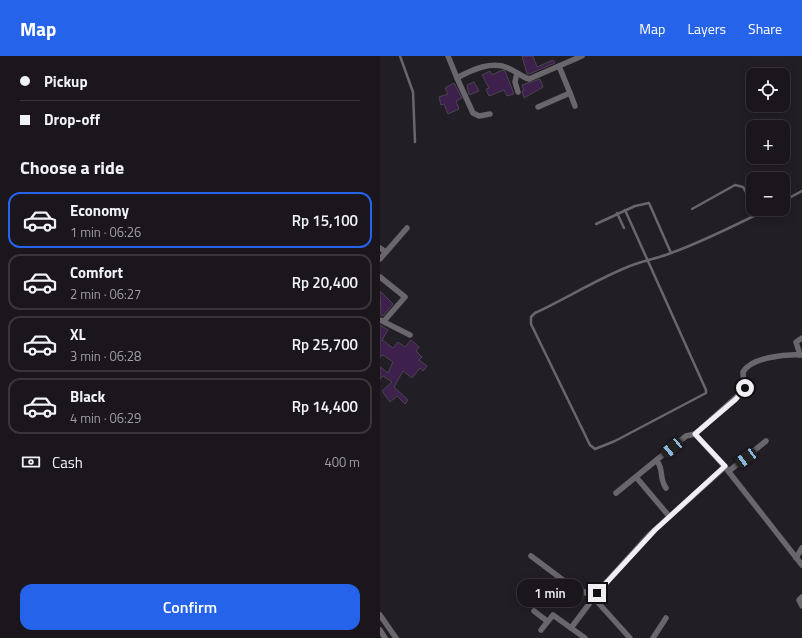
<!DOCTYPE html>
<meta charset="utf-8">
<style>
body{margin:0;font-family:"Titillium Web",sans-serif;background:#231f25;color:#f1f3f6;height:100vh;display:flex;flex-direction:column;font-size:15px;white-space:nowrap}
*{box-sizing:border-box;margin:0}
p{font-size:13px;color:#9f9fa3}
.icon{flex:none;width:22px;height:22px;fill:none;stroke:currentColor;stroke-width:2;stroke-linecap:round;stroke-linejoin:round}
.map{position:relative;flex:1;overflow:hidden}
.details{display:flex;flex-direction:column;background:#1a161c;width:380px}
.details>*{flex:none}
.hud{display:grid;align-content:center;height:88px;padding:0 20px;background:#1a161c}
.controls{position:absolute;left:366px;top:12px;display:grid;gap:8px}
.controls a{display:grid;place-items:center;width:44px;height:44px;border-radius:8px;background:#1a161c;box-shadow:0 2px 10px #0003,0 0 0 1px #38353b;font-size:20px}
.end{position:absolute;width:18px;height:18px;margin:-9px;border:5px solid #f2eff4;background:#111;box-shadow:0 0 0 2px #111}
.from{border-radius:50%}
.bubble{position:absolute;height:28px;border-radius:12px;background:#1a161c;box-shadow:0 2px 10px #0003,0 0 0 1px #38353b;font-size:13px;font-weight:600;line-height:28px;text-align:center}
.car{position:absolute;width:12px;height:24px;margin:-12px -6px;border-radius:5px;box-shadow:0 0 3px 1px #0007;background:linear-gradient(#222 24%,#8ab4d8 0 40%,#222 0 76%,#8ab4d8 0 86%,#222 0)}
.hud b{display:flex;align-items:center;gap:14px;height:38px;font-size:15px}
.hud b+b{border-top:1px solid #38353b}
.hud i{width:10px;height:10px;background:#f1f3f6}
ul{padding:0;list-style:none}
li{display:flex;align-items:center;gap:12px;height:56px;margin:0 8px 6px;padding:0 12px;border:2px solid #38353b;border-radius:12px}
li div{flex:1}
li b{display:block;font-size:15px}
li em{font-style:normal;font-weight:600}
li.on{border-color:#2563eb}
li>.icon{width:36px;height:36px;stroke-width:1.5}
h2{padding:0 20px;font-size:18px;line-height:48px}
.pay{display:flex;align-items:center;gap:10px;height:44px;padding:0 20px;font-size:15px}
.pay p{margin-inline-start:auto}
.cta{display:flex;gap:8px;margin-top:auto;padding:8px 20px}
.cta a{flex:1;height:46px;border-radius:12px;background:#2563eb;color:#fff;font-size:16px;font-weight:600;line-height:46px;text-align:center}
header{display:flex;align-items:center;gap:24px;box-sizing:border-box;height:56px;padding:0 20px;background:#2563eb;color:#fff}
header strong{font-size:19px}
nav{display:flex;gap:22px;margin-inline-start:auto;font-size:14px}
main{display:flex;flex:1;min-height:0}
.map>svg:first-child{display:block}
.building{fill:#3d204c;stroke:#4a454e}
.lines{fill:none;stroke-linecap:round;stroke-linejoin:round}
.service{stroke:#69676b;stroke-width:2.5}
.minor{stroke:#69676b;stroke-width:5.5}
.route{stroke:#f2eff4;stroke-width:5}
</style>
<header>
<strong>Map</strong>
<nav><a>Map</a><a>Layers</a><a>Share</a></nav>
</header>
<main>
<section class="details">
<div class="hud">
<b><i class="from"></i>Pickup</b>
<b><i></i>Drop-off</b>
</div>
<h2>Choose a ride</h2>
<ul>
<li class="on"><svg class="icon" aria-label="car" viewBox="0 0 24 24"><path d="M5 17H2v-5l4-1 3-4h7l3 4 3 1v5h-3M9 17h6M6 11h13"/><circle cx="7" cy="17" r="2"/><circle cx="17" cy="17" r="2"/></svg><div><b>Economy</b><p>1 min · 06:26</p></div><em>Rp 15,100</em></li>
<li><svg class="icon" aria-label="car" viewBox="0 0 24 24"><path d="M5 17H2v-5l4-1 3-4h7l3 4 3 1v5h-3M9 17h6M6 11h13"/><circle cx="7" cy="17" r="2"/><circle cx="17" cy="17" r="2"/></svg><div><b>Comfort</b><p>2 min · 06:27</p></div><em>Rp 20,400</em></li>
<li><svg class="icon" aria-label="car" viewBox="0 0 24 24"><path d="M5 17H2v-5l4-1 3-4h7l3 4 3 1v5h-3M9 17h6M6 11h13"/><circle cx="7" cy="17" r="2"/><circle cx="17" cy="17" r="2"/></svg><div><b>XL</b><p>3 min · 06:28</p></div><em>Rp 25,700</em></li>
<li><svg class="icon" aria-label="car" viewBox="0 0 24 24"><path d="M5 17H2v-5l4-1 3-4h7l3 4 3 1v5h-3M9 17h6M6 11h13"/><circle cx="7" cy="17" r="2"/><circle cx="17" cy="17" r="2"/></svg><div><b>Black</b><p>4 min · 06:29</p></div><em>Rp 14,400</em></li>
</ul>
<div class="pay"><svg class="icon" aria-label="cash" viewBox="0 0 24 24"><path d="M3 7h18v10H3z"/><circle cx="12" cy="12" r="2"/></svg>Cash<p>400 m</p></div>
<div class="cta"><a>Confirm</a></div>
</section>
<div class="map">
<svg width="422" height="582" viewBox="0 0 422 582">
<rect width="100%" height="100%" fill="#221e25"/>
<g class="building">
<path d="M142 0H153L157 11 173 4 175 7 149 18H147Z"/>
<path d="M122 14 125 15 134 38 127 40 124 34 109 40 106 33 109 32 102 19 110 15 112 19Z"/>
<path d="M160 23 163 31 144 42 142 35H144L142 29Z"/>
<path d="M94 26 99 35 89 39 87 29Z"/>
<path d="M74 27 82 42 76 45 79 53 68 58 64 48 61 49 59 41 68 38 65 32Z"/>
<path d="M0 235 13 248 4 259 1 260Z"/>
<path d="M0 269 8 274 2 284 13 292 18 286 25 291 31 284 39 291 36 295 42 301 39 304 47 310 43 315 40 312 32 322 23 315 14 331 28 344 25 348 17 340 10 346 2 335 12 326 3 320 0 323V311L8 317 13 306 3 299 0 301Z"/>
</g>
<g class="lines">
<g class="service">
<path d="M20 0 33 36 35 86"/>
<path d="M403 145 422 135"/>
<path d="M312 153 355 129 363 131 373 148"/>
<path d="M376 153 378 158"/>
<path d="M245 154 326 334V337L235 385 215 393 210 389 151 268V261L155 257C185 243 214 225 245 212 260 205 276 203 291 197 322 186 358 168 388 153"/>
<path d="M237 157 244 172"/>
<path d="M216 168 255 150 269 147 291 197"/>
</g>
<g class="minor">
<path d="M68 0 77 22C93 13 113 4 130 13 137 16 142 21 149 23L202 0"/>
<path d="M137 17 135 26 138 36"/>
<path d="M77 22 93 57 99 60 110 58"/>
<path d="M190 37 195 50"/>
<path d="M158 51 190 37 179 10"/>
<path d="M0 192 6 196"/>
<path d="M0 203 27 172"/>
<path d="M0 221 25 241 4 265"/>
<path d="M0 264 30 279"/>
<path d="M420 299 416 286 422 282"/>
<path d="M277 405C284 414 279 423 286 432"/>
<path d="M345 411 315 378 364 334 363 316C372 301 406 298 422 299"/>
<path d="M349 415 386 385"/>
<path d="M256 421 289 460"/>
<path d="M236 437 306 380 315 378"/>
<path d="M151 500 183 524 213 541 250 582"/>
<path d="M416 502 422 492"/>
<path d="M422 541 419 544 422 550"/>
<path d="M154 555 167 565"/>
<path d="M0 559 16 582"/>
<path d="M0 574 5 582"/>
<path d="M161 574 173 559 191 572"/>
<path d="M205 582 191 572 221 532 269 479 345 411 422 509"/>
<path d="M273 582 286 562"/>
</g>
</g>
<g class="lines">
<path class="route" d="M217 537 275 474 345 410 315 378 356 343 365 332"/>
</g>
</svg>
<div class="controls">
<a><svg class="icon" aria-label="locate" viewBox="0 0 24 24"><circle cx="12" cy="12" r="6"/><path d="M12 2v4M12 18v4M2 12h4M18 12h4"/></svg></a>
<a>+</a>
<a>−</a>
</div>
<i class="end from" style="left:365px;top:332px"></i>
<i class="end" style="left:217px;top:537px"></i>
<div class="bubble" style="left:137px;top:523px;width:66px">1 min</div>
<i class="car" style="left:292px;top:392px;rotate:230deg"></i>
<i class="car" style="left:366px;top:402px;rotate:234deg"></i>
</div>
</main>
